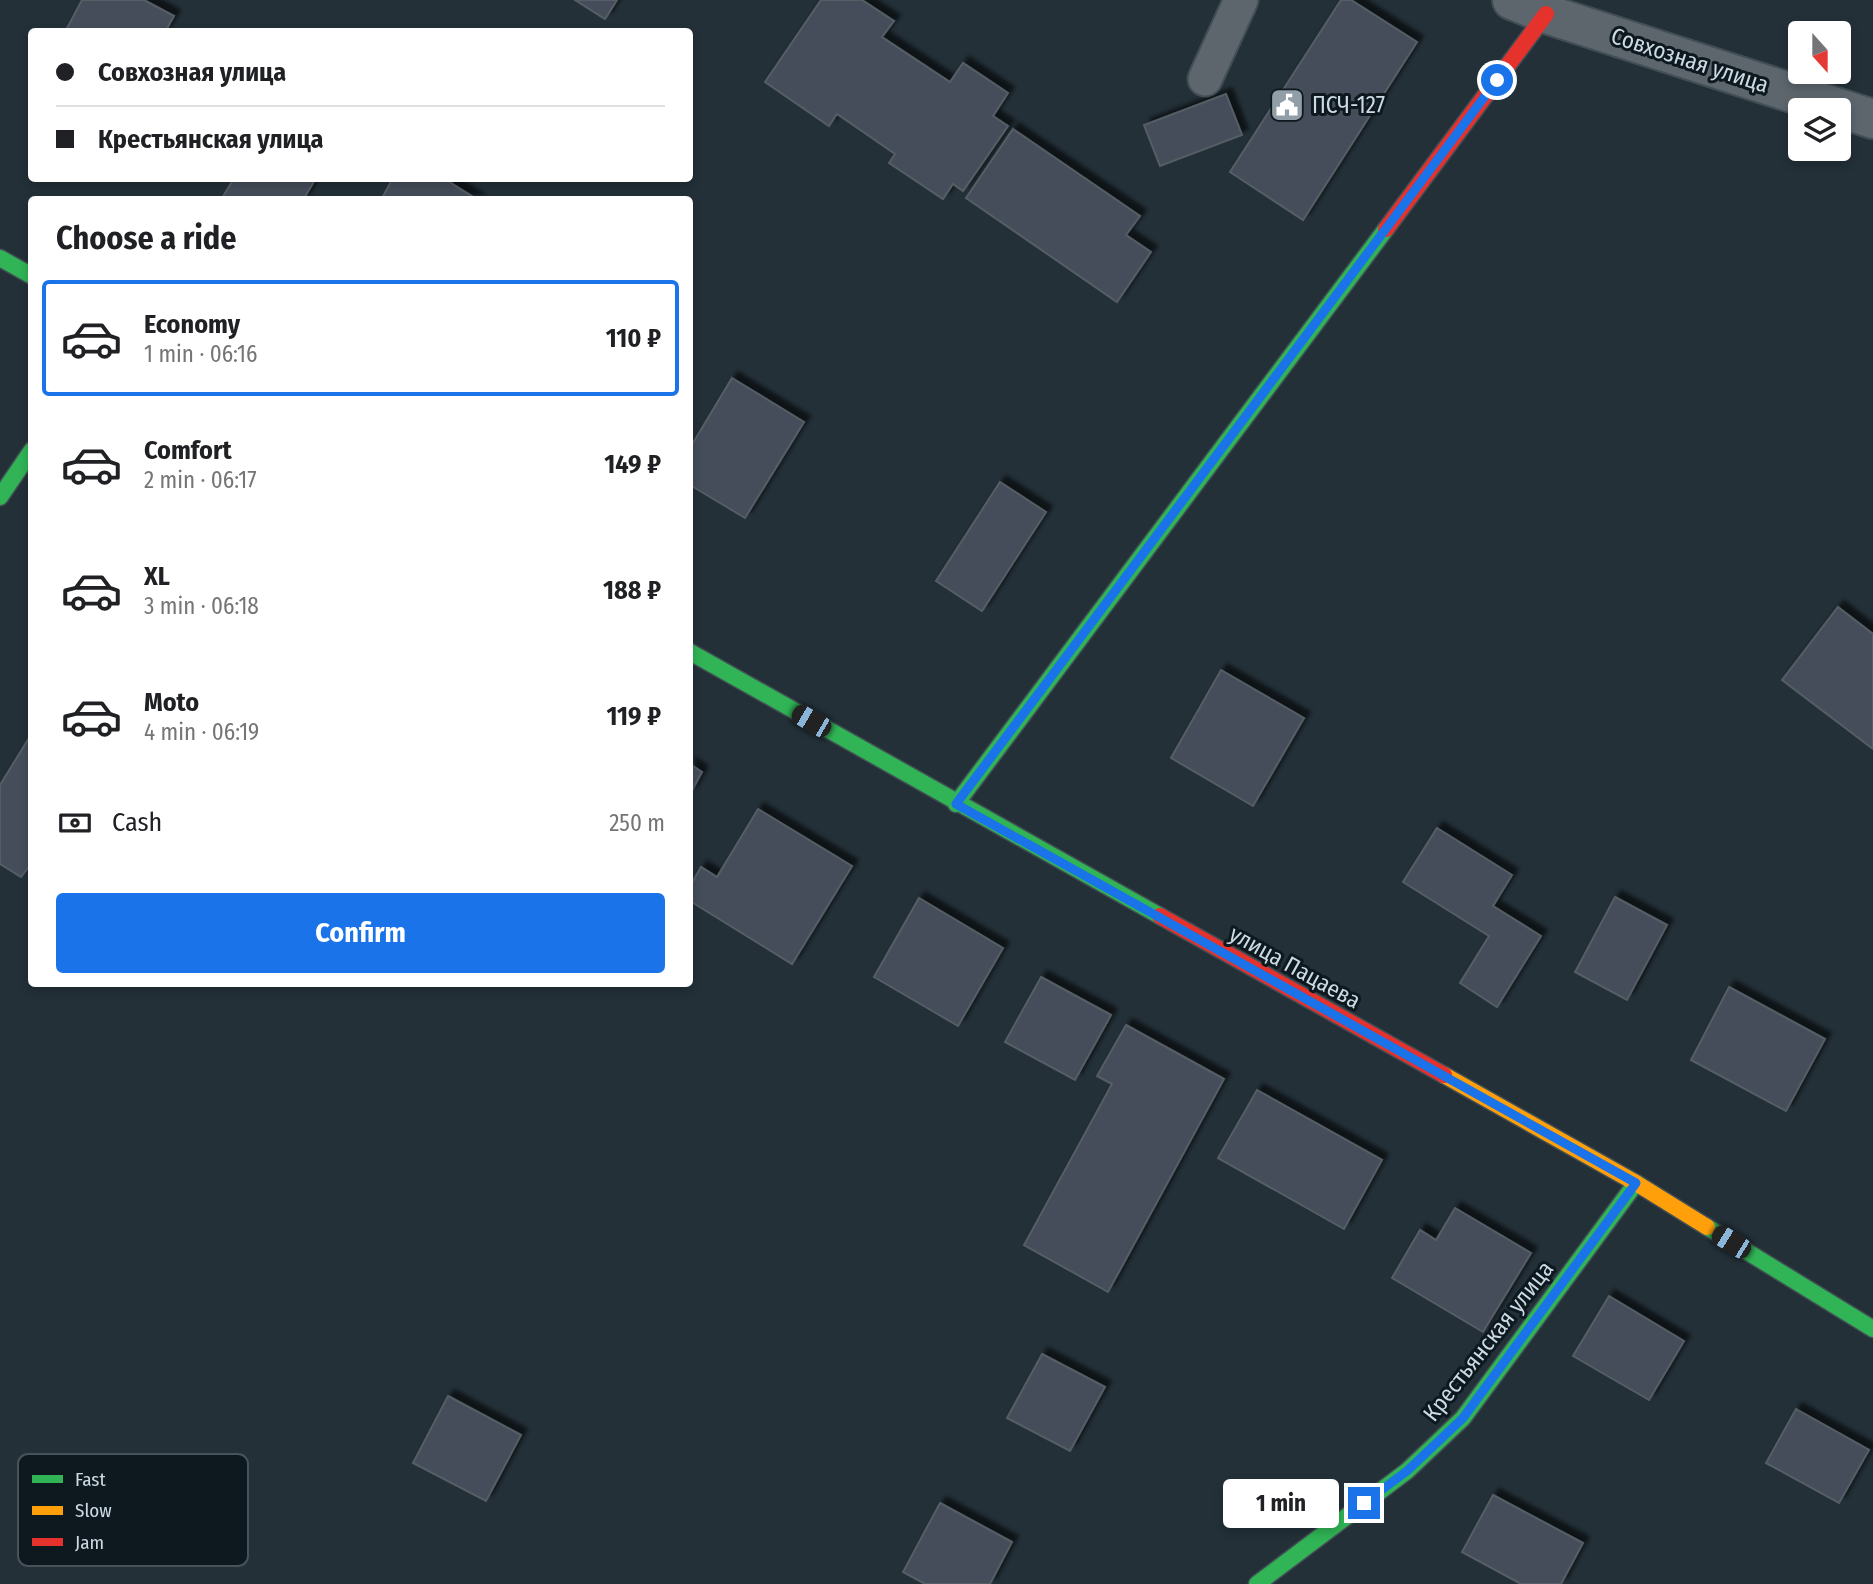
<!DOCTYPE html>
<meta charset="utf-8">
<style>
body{margin:0;font-family:"Fira Sans Condensed",sans-serif;background:#f6f6f6;color:#202124;height:100vh;display:flex;flex-direction:column;font-size:26px;white-space:nowrap}
*{box-sizing:border-box;margin:0}
p{font-size:23px;color:#757577}
.icon{flex:none;width:38px;height:38px;fill:none;stroke:currentColor;stroke-width:2;stroke-linecap:round;stroke-linejoin:round}
.map{position:relative;flex:1;overflow:hidden}
.panel{position:absolute;left:28px;top:196px;width:665px;height:791px;display:flex;flex-direction:column;background:#fff;border-radius:7px;box-shadow:0 4px 10px #0003}
.panel>*{flex:none}
.guide{position:absolute;left:28px;top:28px;width:665px;height:154px;border-radius:7px;box-shadow:0 4px 10px #0003;display:grid;align-content:center;height:154px;padding:0 28px;background:#fff}
.needle{width:46px;rotate:159deg}
.buttons{position:absolute;left:1788px;top:21px;display:grid;gap:14px}
.buttons a{display:grid;place-items:center;width:63px;height:63px;border-radius:7px;background:#fff;box-shadow:0 4px 10px #0003;font-size:35px}
.end{position:absolute;width:32px;height:32px;margin:-16px;border:9px solid #1a73e8;background:#fff;box-shadow:0 0 0 4px #fff}
.from{border-radius:50%}
.bubble{position:absolute;height:49px;border-radius:7px;background:#fff;box-shadow:0 4px 10px #0003;font-size:23px;font-weight:700;line-height:49px;text-align:center}
.car{position:absolute;width:21px;height:42px;margin:-21px -10px;border-radius:9px;box-shadow:0 0 5px 2px #0007;background:linear-gradient(#222 24%,#8ab4d8 0 40%,#222 0 76%,#8ab4d8 0 86%,#222 0)}
.guide b{display:flex;align-items:center;gap:24px;height:66px;font-size:26px}
.guide b+b{border-top:2px solid #e0e0e0}
.guide i{width:18px;height:18px;background:#202124}
ul{padding:0;list-style:none}
li{display:flex;align-items:center;gap:21px;height:116px;margin:0 14px 10px;padding:0 14px;border:4px solid transparent;border-radius:7px}
li div{flex:1}
li b{display:block;font-size:26px}
li em{font-style:normal;font-weight:700}
li.selected{border-color:#1a73e8}
li>.icon{width:63px;height:63px;stroke-width:1.5}
h2{padding:0 28px;font-size:32px;line-height:84px}
.pay{display:flex;align-items:center;gap:18px;height:77px;padding:0 28px;font-size:26px}
.pay p{margin-inline-start:auto}
.cta{display:flex;gap:14px;margin-top:auto;padding:14px 28px}
.cta a{flex:1;height:80px;border-radius:7px;background:#1a73e8;color:#fff;font-size:28px;font-weight:700;line-height:80px;text-align:center}
.map>svg:first-child{display:block}
.building{fill:#454e5a;stroke:#555d65;stroke-width:2;filter:url(#shadow)}
.lines{fill:none;stroke-linecap:round;stroke-linejoin:round}
.lane-casing{stroke:#424e55;stroke-width:37}
.street-casing{stroke:#424e55;stroke-width:42}
.fast-casing{stroke:#424e55;stroke-width:19}
.slow-casing{stroke:#424e55;stroke-width:19}
.jam-casing{stroke:#424e55;stroke-width:19}
.lane{stroke:#5d666d;stroke-width:33}
.street{stroke:#5d666d;stroke-width:38}
.fast{stroke:#30b455;stroke-width:16}
.slow{stroke:#ff9f0a;stroke-width:16}
.jam{stroke:#e5322d;stroke-width:16}
.route{stroke:#1a73e8;stroke-width:9}
.labels{text-anchor:middle;stroke-width:6;stroke-linejoin:round;paint-order:stroke}
.street-label{font-size:23px;fill:#ccdae3;stroke:#0e181f}
.poi-label{font-size:23px;fill:#ccdae3;stroke:#0e181f;text-anchor:start}
.key{fill:#0e181f;stroke:#47525a;stroke-width:2}
.key-label{font-size:19px;fill:#ccdae3}
</style>
<div class="map">
<svg width="1873" height="1584" viewBox="0 0 1873 1584">
<defs>
<filter id="shadow"><feDropShadow dx="6" dy="-6" stdDeviation="2" flood-color="#0009"/></filter>
</defs>
<rect width="100%" height="100%" fill="#233038"/>
<g class="building">
<path d="M82 0H144L174 16 165 32H65Z"/>
<path d="M575 0H617L605 19Z"/>
<path d="M821 0H862L894 21 882 37 950 82 963 63 1008 93 993 116 1008 126 963 191 953 184 943 199 889 163 895 154 837 114 829 126 765 82Z"/>
<path d="M1341 0H1351L1417 42 1303 220 1230 172Z"/>
<path d="M1226 94 1242 135 1160 166 1144 125Z"/>
<path d="M1013 129 1140 216 1126 235 1151 252 1117 302 966 198Z"/>
<path d="M234 178H316L303 200H221Z"/>
<path d="M393 178H443L478 200H381Z"/>
<path d="M732 378 804 422 745 518 690 485V448Z"/>
<path d="M1000 482 1046 512 982 611 936 581Z"/>
<path d="M1838 607 1873 634V749L1782 680Z"/>
<path d="M1221 670 1304 718 1253 806 1171 758Z"/>
<path d="M32 733V863L21 877 0 864V785Z"/>
<path d="M690 764 702 772 690 794Z"/>
<path d="M758 809 852 866 792 964 690 901V886L701 867 717 877Z"/>
<path d="M1437 828 1512 875 1493 906 1541 936 1497 1007 1460 983 1489 936 1403 882Z"/>
<path d="M1615 897 1667 925 1627 1000 1575 972Z"/>
<path d="M919 898 1003 948 958 1026 874 977Z"/>
<path d="M1041 977 1111 1015 1075 1080 1005 1042Z"/>
<path d="M1729 987 1825 1039 1786 1111 1691 1060Z"/>
<path d="M1126 1025 1224 1079 1108 1292 1024 1245 1112 1084 1097 1076Z"/>
<path d="M1257 1090 1382 1160 1344 1229 1218 1158Z"/>
<path d="M1455 1208 1531 1253 1483 1332 1392 1278 1420 1230 1436 1240Z"/>
<path d="M1609 1296 1684 1341 1649 1400 1573 1356Z"/>
<path d="M1042 1354 1105 1387 1070 1451 1007 1418Z"/>
<path d="M448 1396 521 1435 486 1501 413 1463Z"/>
<path d="M1796 1409 1869 1450 1839 1503 1766 1463Z"/>
<path d="M1493 1495 1583 1543 1561 1584H1521L1462 1552Z"/>
<path d="M940 1503 1012 1542 990 1584H925L903 1572Z"/>
</g>
<g class="lines">
<g class="lane-casing">
<path id="lane" d="M1205 79 1241 0"/>
</g>
<g class="street-casing">
<path id="street" d="M1512 0 1546 14 1873 119"/>
</g>
<g class="fast-casing">
<g id="fast">
<path d="M0 258 32 276"/>
<path d="M0 497 32 450"/>
<path d="M690 652 1160 916"/>
<path d="M956 804 1386 229"/>
<path d="M1707 1227 1873 1329"/>
<path d="M1257 1584 1407 1471 1463 1418 1636 1183"/>
</g>
</g>
<g class="slow-casing">
<path id="slow" d="M1444 1075 1636 1183 1707 1227"/>
</g>
<g class="jam-casing">
<g id="jam">
<path d="M1386 229 1546 14"/>
<path d="M1160 916 1444 1075"/>
</g>
</g>
<use href="#lane" class="lane"/>
<use href="#street" class="street"/>
<use href="#fast" class="fast"/>
<use href="#slow" class="slow"/>
<use href="#jam" class="jam"/>
</g>
<g class="lines">
<path class="route" d="M1364 1503 1407 1471 1463 1418 1636 1183 956 804 1497 80"/>
</g>
<defs>
<g id="civic-square" transform="scale(1.75)"><rect x="-9" y="-9" width="18" height="18" rx="4" fill="#919ea7" stroke="#0e181f"/><path d="M-.6-6.5H3V-4.5H.6V-3L4-1V1h2V6H-6V1h2V-1L-.6-3ZM-1.2 2.5V6h2.4V2.5Z" fill="#fff"/></g>
</defs>
<g fill-rule="evenodd">
<use href="#civic-square" x="1287" y="105"/>
</g>
<g class="labels">
<g class="street-label">
<text transform="translate(1690 60) rotate(18)" y="8">Совхозная улица</text>
<text transform="translate(1295 967) rotate(29)" y="8">улица Пацаева</text>
<text transform="translate(1488 1341) rotate(-52)" y="8">Крестьянская улица</text>
</g>
<g class="poi-label">
<text x="1312" y="113">ПСЧ-127</text>
</g>
</g>
<rect x="18" y="1454" width="230" height="112" rx="10" class="key"/>
<rect x="32" y="1475" width="31" height="8" fill="#30b455"/>
<rect x="32" y="1506" width="31" height="9" fill="#ff9f0a"/>
<rect x="32" y="1538" width="31" height="8" fill="#e5322d"/>
<g class="key-label">
<text x="75" y="1486">Fast</text>
<text x="75" y="1517">Slow</text>
<text x="75" y="1549">Jam</text>
</g>
</svg>
<div class="buttons">
<a><svg class="needle" viewBox="-14 -14 28 28"><path d="M0-13l5 13h-10z" fill="#e53935"/><path d="M0 13l5-13h-10z" fill="#757577"/></svg></a>
<a><svg class="icon" aria-label="layers" viewBox="0 0 24 24"><path d="M12 4l9 5-9 5-9-5zM3 14l9 5 9-5"/></svg></a>
</div>
<i class="end from" style="left:1497px;top:80px"></i>
<i class="end" style="left:1364px;top:1503px"></i>
<div class="bubble" style="left:1223px;top:1479px;width:116px">1 min</div>
<i class="car" style="left:811px;top:721px;rotate:300deg"></i>
<i class="car" style="left:1731px;top:1242px;rotate:302deg"></i>
<div class="guide">
<b><i class="from"></i>Совхозная улица</b>
<b><i></i>Крестьянская улица</b>
</div>
<section class="panel">
<h2>Choose a ride</h2>
<ul>
<li class="selected"><svg class="icon" aria-label="car" viewBox="0 0 24 24"><path d="M5 17H2v-5l4-1 3-4h7l3 4 3 1v5h-3M9 17h6M6 11h13"/><circle cx="7" cy="17" r="2"/><circle cx="17" cy="17" r="2"/></svg><div><b>Economy</b><p>1 min · 06:16</p></div><em>110 ₽</em></li>
<li><svg class="icon" aria-label="car" viewBox="0 0 24 24"><path d="M5 17H2v-5l4-1 3-4h7l3 4 3 1v5h-3M9 17h6M6 11h13"/><circle cx="7" cy="17" r="2"/><circle cx="17" cy="17" r="2"/></svg><div><b>Comfort</b><p>2 min · 06:17</p></div><em>149 ₽</em></li>
<li><svg class="icon" aria-label="car" viewBox="0 0 24 24"><path d="M5 17H2v-5l4-1 3-4h7l3 4 3 1v5h-3M9 17h6M6 11h13"/><circle cx="7" cy="17" r="2"/><circle cx="17" cy="17" r="2"/></svg><div><b>XL</b><p>3 min · 06:18</p></div><em>188 ₽</em></li>
<li><svg class="icon" aria-label="car" viewBox="0 0 24 24"><path d="M5 17H2v-5l4-1 3-4h7l3 4 3 1v5h-3M9 17h6M6 11h13"/><circle cx="7" cy="17" r="2"/><circle cx="17" cy="17" r="2"/></svg><div><b>Moto</b><p>4 min · 06:19</p></div><em>119 ₽</em></li>
</ul>
<div class="pay"><svg class="icon" aria-label="cash" viewBox="0 0 24 24"><path d="M3 7h18v10H3z"/><circle cx="12" cy="12" r="2"/></svg>Cash<p>250 m</p></div>
<div class="cta"><a>Confirm</a></div>
</section>
</div>
